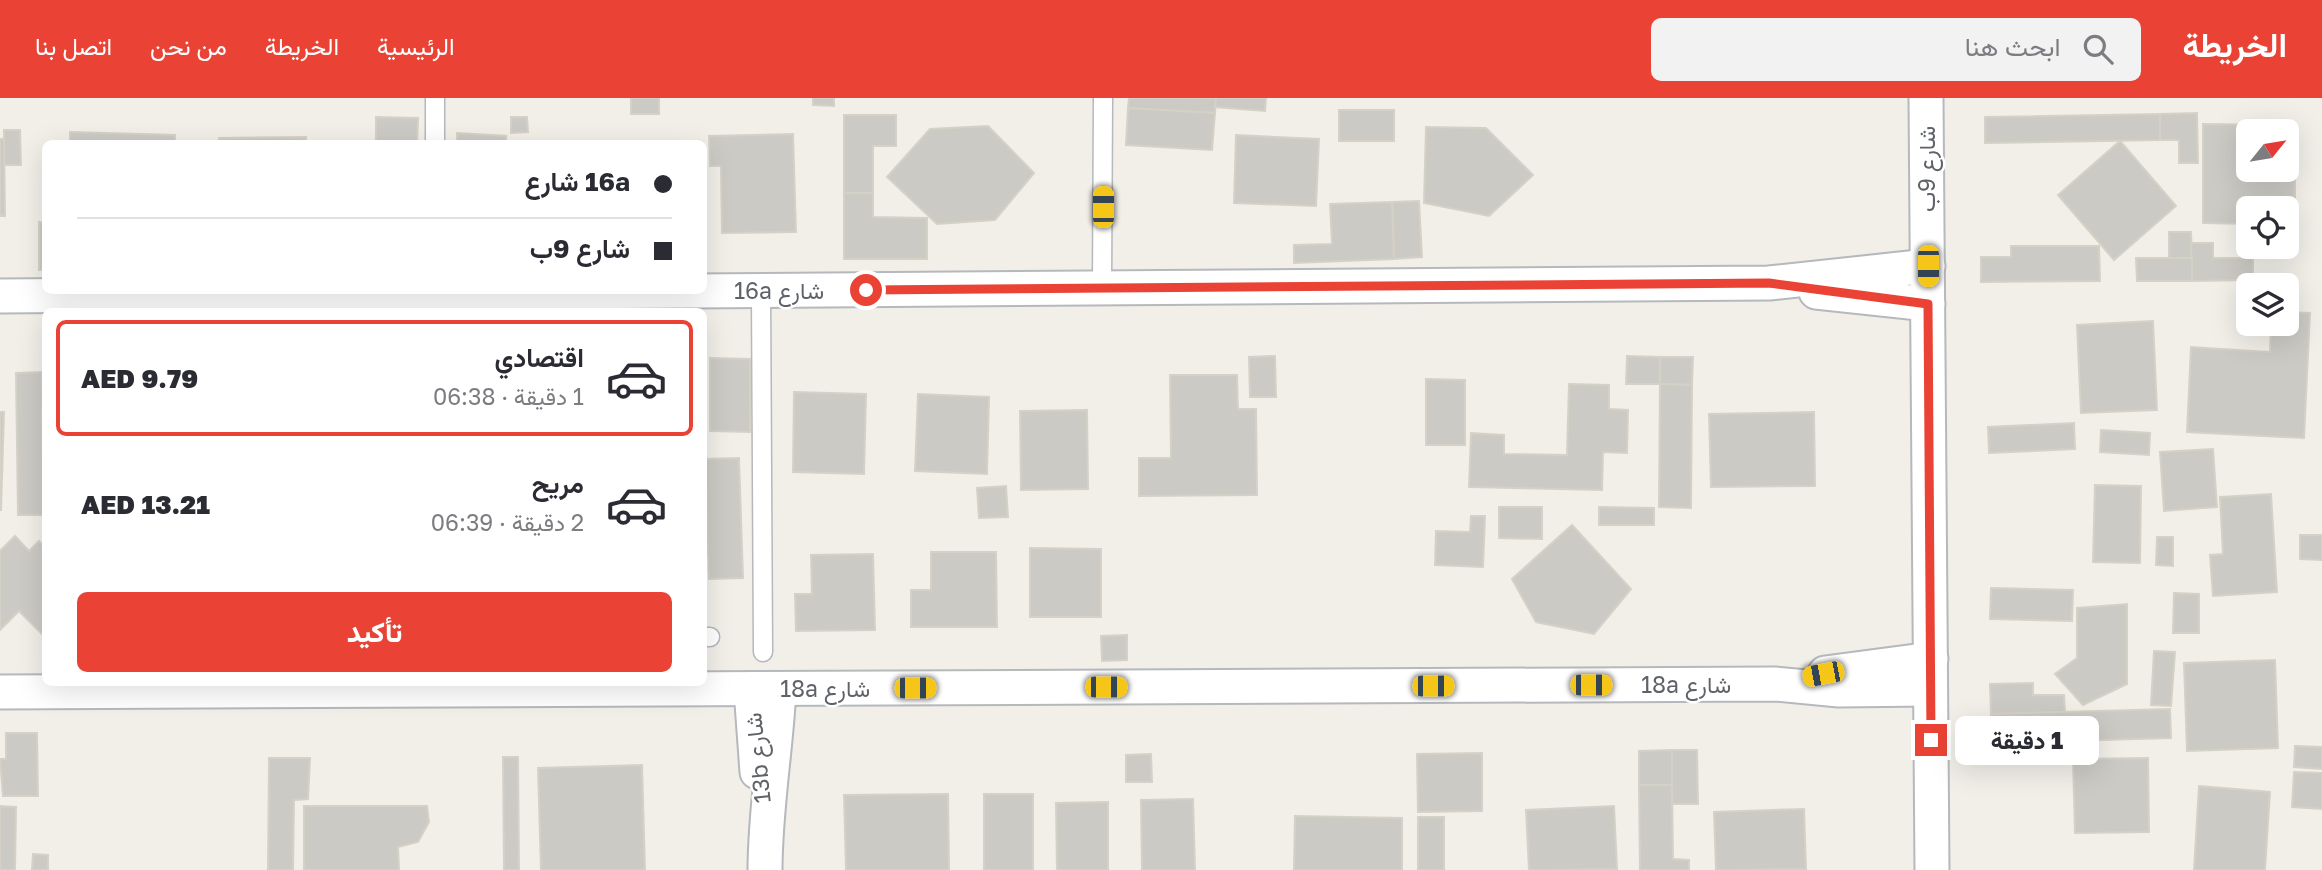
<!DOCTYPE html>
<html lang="ar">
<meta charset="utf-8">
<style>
body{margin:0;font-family:"Golos Text",Vazirmatn,sans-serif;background:#f2f2f3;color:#2b2b33;direction:rtl;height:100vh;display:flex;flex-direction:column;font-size:26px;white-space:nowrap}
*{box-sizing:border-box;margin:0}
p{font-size:23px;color:#7c7c81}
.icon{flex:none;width:38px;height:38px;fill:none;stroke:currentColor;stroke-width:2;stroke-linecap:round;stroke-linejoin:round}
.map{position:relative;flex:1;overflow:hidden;direction:ltr}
.drawer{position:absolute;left:42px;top:210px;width:665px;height:378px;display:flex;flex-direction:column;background:#fff;border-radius:10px;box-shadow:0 7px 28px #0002;direction:rtl}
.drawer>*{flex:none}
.top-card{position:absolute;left:42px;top:42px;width:665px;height:154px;border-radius:10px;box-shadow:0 7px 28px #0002;direction:rtl;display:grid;align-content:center;height:154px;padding:0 35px;background:#fff}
.needle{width:46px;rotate:60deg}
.buttons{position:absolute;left:2236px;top:21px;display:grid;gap:14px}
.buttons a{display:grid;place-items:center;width:63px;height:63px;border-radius:10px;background:#fff;box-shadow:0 7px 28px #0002;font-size:35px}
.end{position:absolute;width:32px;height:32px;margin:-16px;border:9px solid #ea4335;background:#fff;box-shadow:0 0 0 4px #fff}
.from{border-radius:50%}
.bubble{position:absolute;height:49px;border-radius:10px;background:#fff;box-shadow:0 7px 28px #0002;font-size:23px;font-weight:800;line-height:49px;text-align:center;direction:rtl}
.car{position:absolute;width:21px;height:42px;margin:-21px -10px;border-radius:9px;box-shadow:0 0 5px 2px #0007;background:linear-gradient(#f5c518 24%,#345 0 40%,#f5c518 0 76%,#345 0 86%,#f5c518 0)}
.top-card b{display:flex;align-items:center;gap:24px;height:66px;font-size:26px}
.top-card b+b{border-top:2px solid #e1e1e2}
.top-card i{width:18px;height:18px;background:#2b2b33}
ul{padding:12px 0 0;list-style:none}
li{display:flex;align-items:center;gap:21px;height:116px;margin:0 14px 10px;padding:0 21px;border:4px solid transparent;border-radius:10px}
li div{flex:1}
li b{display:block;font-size:26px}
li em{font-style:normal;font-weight:800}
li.on{border-color:#ea4335}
li>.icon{width:63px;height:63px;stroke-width:1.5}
.button{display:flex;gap:14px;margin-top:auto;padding:14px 35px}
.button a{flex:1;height:80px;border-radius:10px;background:#ea4335;color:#fff;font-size:28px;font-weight:800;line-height:80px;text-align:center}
header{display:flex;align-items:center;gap:42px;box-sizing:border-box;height:98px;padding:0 35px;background:#ea4335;color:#fff}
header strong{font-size:33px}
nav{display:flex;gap:38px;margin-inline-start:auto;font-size:24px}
.search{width:490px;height:63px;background:#f2f2f3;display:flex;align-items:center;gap:18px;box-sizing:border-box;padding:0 24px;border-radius:10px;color:#7c7c81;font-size:26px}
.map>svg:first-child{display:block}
.building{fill:#cccac5;stroke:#d6d1c6;stroke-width:2;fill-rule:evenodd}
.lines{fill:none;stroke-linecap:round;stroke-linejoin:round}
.service-casing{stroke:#b5b8bc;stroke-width:21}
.minor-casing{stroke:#b5b8bc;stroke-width:37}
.service{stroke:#fff;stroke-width:18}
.minor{stroke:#fff;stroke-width:33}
.route{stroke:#ea4335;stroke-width:9}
.labels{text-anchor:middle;stroke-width:5;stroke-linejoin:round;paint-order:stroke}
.street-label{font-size:23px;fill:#5f6368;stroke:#fff}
</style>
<header>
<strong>الخريطة</strong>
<div class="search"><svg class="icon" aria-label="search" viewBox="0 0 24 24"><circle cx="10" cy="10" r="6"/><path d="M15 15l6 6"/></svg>ابحث هنا</div>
<nav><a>الرئيسية</a><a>الخريطة</a><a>من نحن</a><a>اتصل بنا</a></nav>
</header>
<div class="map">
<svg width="2322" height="772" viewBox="0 0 2322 772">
<rect width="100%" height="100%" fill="#f1efe8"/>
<g class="building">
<rect x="631" y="0" width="28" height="16"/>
<path d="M813 0H834V8L813 7Z"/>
<path d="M1129 0H1216L1215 15 1128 10Z"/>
<path d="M1216 0H1266L1265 13 1215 9Z"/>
<path d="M1128 10 1215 15 1212 52 1126 47Z"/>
<rect x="1339" y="12" width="55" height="31"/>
<path d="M2197 15 2198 65H2179V42H2160V16Z"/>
<path d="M2160 16V42L1985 45V19Z"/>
<path d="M844 17H896V48H873V95H844Z"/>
<path d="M376 19 418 20 417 46H376Z"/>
<path d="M511 19H527L528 34 511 35Z"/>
<path d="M2203 26 2295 27V126H2287V110H2249V126L2203 125ZM2249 33H2287V72H2249Z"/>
<path d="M988 28 1034 75 995 122 937 126 887 79 930 31Z"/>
<path d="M1426 29 1486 30 1533 77 1489 118 1424 105Z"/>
<path d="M4 32H20L21 67H4Z"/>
<path d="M70 34 175 37V46H70Z"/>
<path d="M457 35 506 38V46H457Z"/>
<path d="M793 36 796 134 722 135 721 68H710L709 38Z"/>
<path d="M1236 37 1319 41 1316 108 1234 105Z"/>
<path d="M306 39V46H219V40Z"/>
<path d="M0 41H4L5 118H0Z"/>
<path d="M2120 43 2176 108 2114 162 2058 97Z"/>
<path d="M844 95H873V119L927 120V161H844Z"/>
<path d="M1419 103 1422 159 1394 161 1392 104Z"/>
<path d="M1392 104 1394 161 1294 165V147L1332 146 1330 106Z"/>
<path d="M39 124 46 125V172H39Z"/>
<path d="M2169 134H2191L2192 160H2169Z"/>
<path d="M2191 145H2213V160H2253V182L2192 183Z"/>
<path d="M2011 148H2099L2100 183 1981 184V159H2011Z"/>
<path d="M2136 160H2192V183H2137Z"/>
<path d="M2287 214 2310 215 2304 340 2187 334 2191 249 2270 254 2271 226H2287Z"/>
<path d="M2153 223 2157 312 2081 315 2077 227Z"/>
<path d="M1275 258 1276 299H1250L1249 259Z"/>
<path d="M1627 258 1660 259V286H1626Z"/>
<path d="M1660 259H1693L1692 287 1660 286Z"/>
<path d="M710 260 750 261V334L710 333Z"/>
<path d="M42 274 44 417H18L16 275Z"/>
<path d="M1170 277H1237L1238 311H1256L1257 397 1139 398V360H1171Z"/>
<path d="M1426 281 1465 282V347H1426Z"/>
<path d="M1569 286 1609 287V311L1628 312 1627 355 1603 354 1602 392 1469 389 1471 335 1504 337V356L1567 357Z"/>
<path d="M1660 286 1692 287 1691 410 1659 409Z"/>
<path d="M794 294 866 296 864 376 793 374Z"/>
<path d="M918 296 989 299 987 376 915 373Z"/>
<path d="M42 311H46V417H44Z"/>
<path d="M1087 312 1088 391 1021 392 1020 313Z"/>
<path d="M0 314H4L1 412H0Z"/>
<path d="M1814 314 1815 388 1711 389 1709 316Z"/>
<path d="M2074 325 2075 351 1989 355 1988 329Z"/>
<path d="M2101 332 2150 335 2149 357 2100 354Z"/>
<path d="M2213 351 2217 409 2164 413 2160 354Z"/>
<path d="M739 360 743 480 709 481 705 361Z"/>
<path d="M2095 387 2141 388 2140 465 2093 464Z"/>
<path d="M1006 388 1008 419 979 420 977 390Z"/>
<path d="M2271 396 2277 494 2213 498 2210 457 2223 456 2220 399Z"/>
<path d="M1499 409H1542V441L1499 440Z"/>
<path d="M1599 409 1654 410V427H1599Z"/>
<path d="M1471 418H1485L1483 469 1435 467 1436 433 1470 434Z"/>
<path d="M1572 427 1631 491 1594 536 1536 524 1512 481Z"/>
<path d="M2300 437H2322V462L2300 461Z"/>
<path d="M15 438 29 453 39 443 46 450V540L19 513 0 532V453Z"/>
<path d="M2157 439H2173V468L2156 467Z"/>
<path d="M1030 450 1101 451V519H1030Z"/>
<path d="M931 454H996L997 529H911V492H931Z"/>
<path d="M873 456 875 532 796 533 795 496H812L811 457Z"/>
<path d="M1991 490 2073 492 2072 523 1990 521Z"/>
<path d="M2174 495 2199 496V535H2173Z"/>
<path d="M2127 506V586L2083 607 2055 576 2077 560V510Z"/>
<path d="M1127 537V562L1102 563 1101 538Z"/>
<path d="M2154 553 2175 554 2171 608 2151 607Z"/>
<path d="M2275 562 2278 650 2187 653 2184 565Z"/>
<path d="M2033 585V597H2064L2065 614 1991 616 1990 586Z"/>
<path d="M2170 611 2171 640 1992 645 1991 616Z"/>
<path d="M6 635H37L38 698H3L0 661H6Z"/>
<path d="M2295 648 2322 649V671L2294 669Z"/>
<path d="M1672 652V687H1639V653Z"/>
<path d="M1672 652H1697L1698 706H1672Z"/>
<path d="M1482 655V713L1418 714 1417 656Z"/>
<path d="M1151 656 1152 684H1126V657Z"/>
<path d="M503 659H518L519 772H504Z"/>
<path d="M269 660H310L308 701 294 702 293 772H268Z"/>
<path d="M2148 660 2149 734 2075 735 2073 661Z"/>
<path d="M642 667 645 772H541L538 670Z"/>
<path d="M2294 674 2322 675V711L2292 709Z"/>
<path d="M1639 687H1672L1673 761 1689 762V772H1640Z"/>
<path d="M2199 688 2270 694 2265 772H2194Z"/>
<path d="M948 696 949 772H846L844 697Z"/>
<rect x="984" y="696" width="49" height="76"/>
<path d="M1193 701 1195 772H1142L1141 702Z"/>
<path d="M1108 704V772H1057L1056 705Z"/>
<path d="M0 708 16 709 15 772H0Z"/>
<path d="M304 708H427L429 724 418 744 398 749 399 772H304Z"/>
<path d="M1614 708 1617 771 1529 772 1526 712Z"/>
<path d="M1804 711 1806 771 1716 772 1714 714Z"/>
<path d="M1295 718 1402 720V772H1294Z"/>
<rect x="1418" y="719" width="26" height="53"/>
<path d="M33 756 48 757V772H32Z"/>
</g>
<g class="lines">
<g class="service-casing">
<g id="service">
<path d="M435 0V46"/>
<path d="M1102 190 1103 0"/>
<path d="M761 193 763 554"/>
<path d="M704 539H710"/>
</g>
</g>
<g class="minor-casing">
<g id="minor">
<path d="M1926 0 1932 772"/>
<path d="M1816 194 1928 206"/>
<path d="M0 198 1769 185 1928 168"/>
<path d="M1825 575 1931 561"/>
<path d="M751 591 757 674"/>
<path d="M0 594 1775 586 1839 592 1930 591"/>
<path d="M765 772C765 711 776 652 779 591"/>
</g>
</g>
<use href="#service" class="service"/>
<use href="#minor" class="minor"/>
</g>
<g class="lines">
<path class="route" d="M866 192 1769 185 1928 206 1931 642"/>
</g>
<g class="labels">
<g class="street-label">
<text transform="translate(1927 71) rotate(-90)" y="8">شارع 9ب</text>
<text x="779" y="201">16a شارع</text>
<text x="1686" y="595">18a شارع</text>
<text x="825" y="599">18a شارع</text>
<text transform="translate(758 660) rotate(-96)" y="8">13b شارع</text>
</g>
</g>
</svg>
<div class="buttons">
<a><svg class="needle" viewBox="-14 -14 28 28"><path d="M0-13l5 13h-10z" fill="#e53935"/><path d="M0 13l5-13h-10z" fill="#7c7c81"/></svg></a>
<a><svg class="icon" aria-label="locate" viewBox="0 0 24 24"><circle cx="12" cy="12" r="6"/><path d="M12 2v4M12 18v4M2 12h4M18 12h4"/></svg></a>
<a><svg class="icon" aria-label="layers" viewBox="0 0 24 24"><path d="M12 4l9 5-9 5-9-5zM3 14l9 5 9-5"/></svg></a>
</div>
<i class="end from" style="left:866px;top:192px"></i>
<i class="end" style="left:1931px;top:642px"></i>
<div class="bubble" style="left:1955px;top:618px;width:144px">1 دقيقة</div>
<i class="car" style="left:1103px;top:109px;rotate:0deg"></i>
<i class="car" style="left:1928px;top:168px;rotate:180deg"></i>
<i class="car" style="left:1823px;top:576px;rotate:259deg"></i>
<i class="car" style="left:1591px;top:587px;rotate:90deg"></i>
<i class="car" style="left:1433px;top:588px;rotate:90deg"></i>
<i class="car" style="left:1106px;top:589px;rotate:90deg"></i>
<i class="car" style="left:915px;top:590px;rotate:90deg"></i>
<div class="top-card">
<b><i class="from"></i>16a شارع</b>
<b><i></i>شارع 9ب</b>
</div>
<section class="drawer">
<ul>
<li class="on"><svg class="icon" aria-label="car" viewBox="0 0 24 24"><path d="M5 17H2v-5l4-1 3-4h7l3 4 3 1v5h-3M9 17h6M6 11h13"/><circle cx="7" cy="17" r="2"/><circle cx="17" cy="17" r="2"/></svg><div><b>اقتصادي</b><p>1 دقيقة · 06:38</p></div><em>AED 9.79</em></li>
<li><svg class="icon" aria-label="car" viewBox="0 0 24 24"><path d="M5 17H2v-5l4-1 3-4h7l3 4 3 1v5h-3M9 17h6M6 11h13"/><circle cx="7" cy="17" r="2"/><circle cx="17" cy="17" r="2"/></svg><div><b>مريح</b><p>2 دقيقة · 06:39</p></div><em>AED 13.21</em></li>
</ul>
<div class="button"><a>تأكيد</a></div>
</section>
</div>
